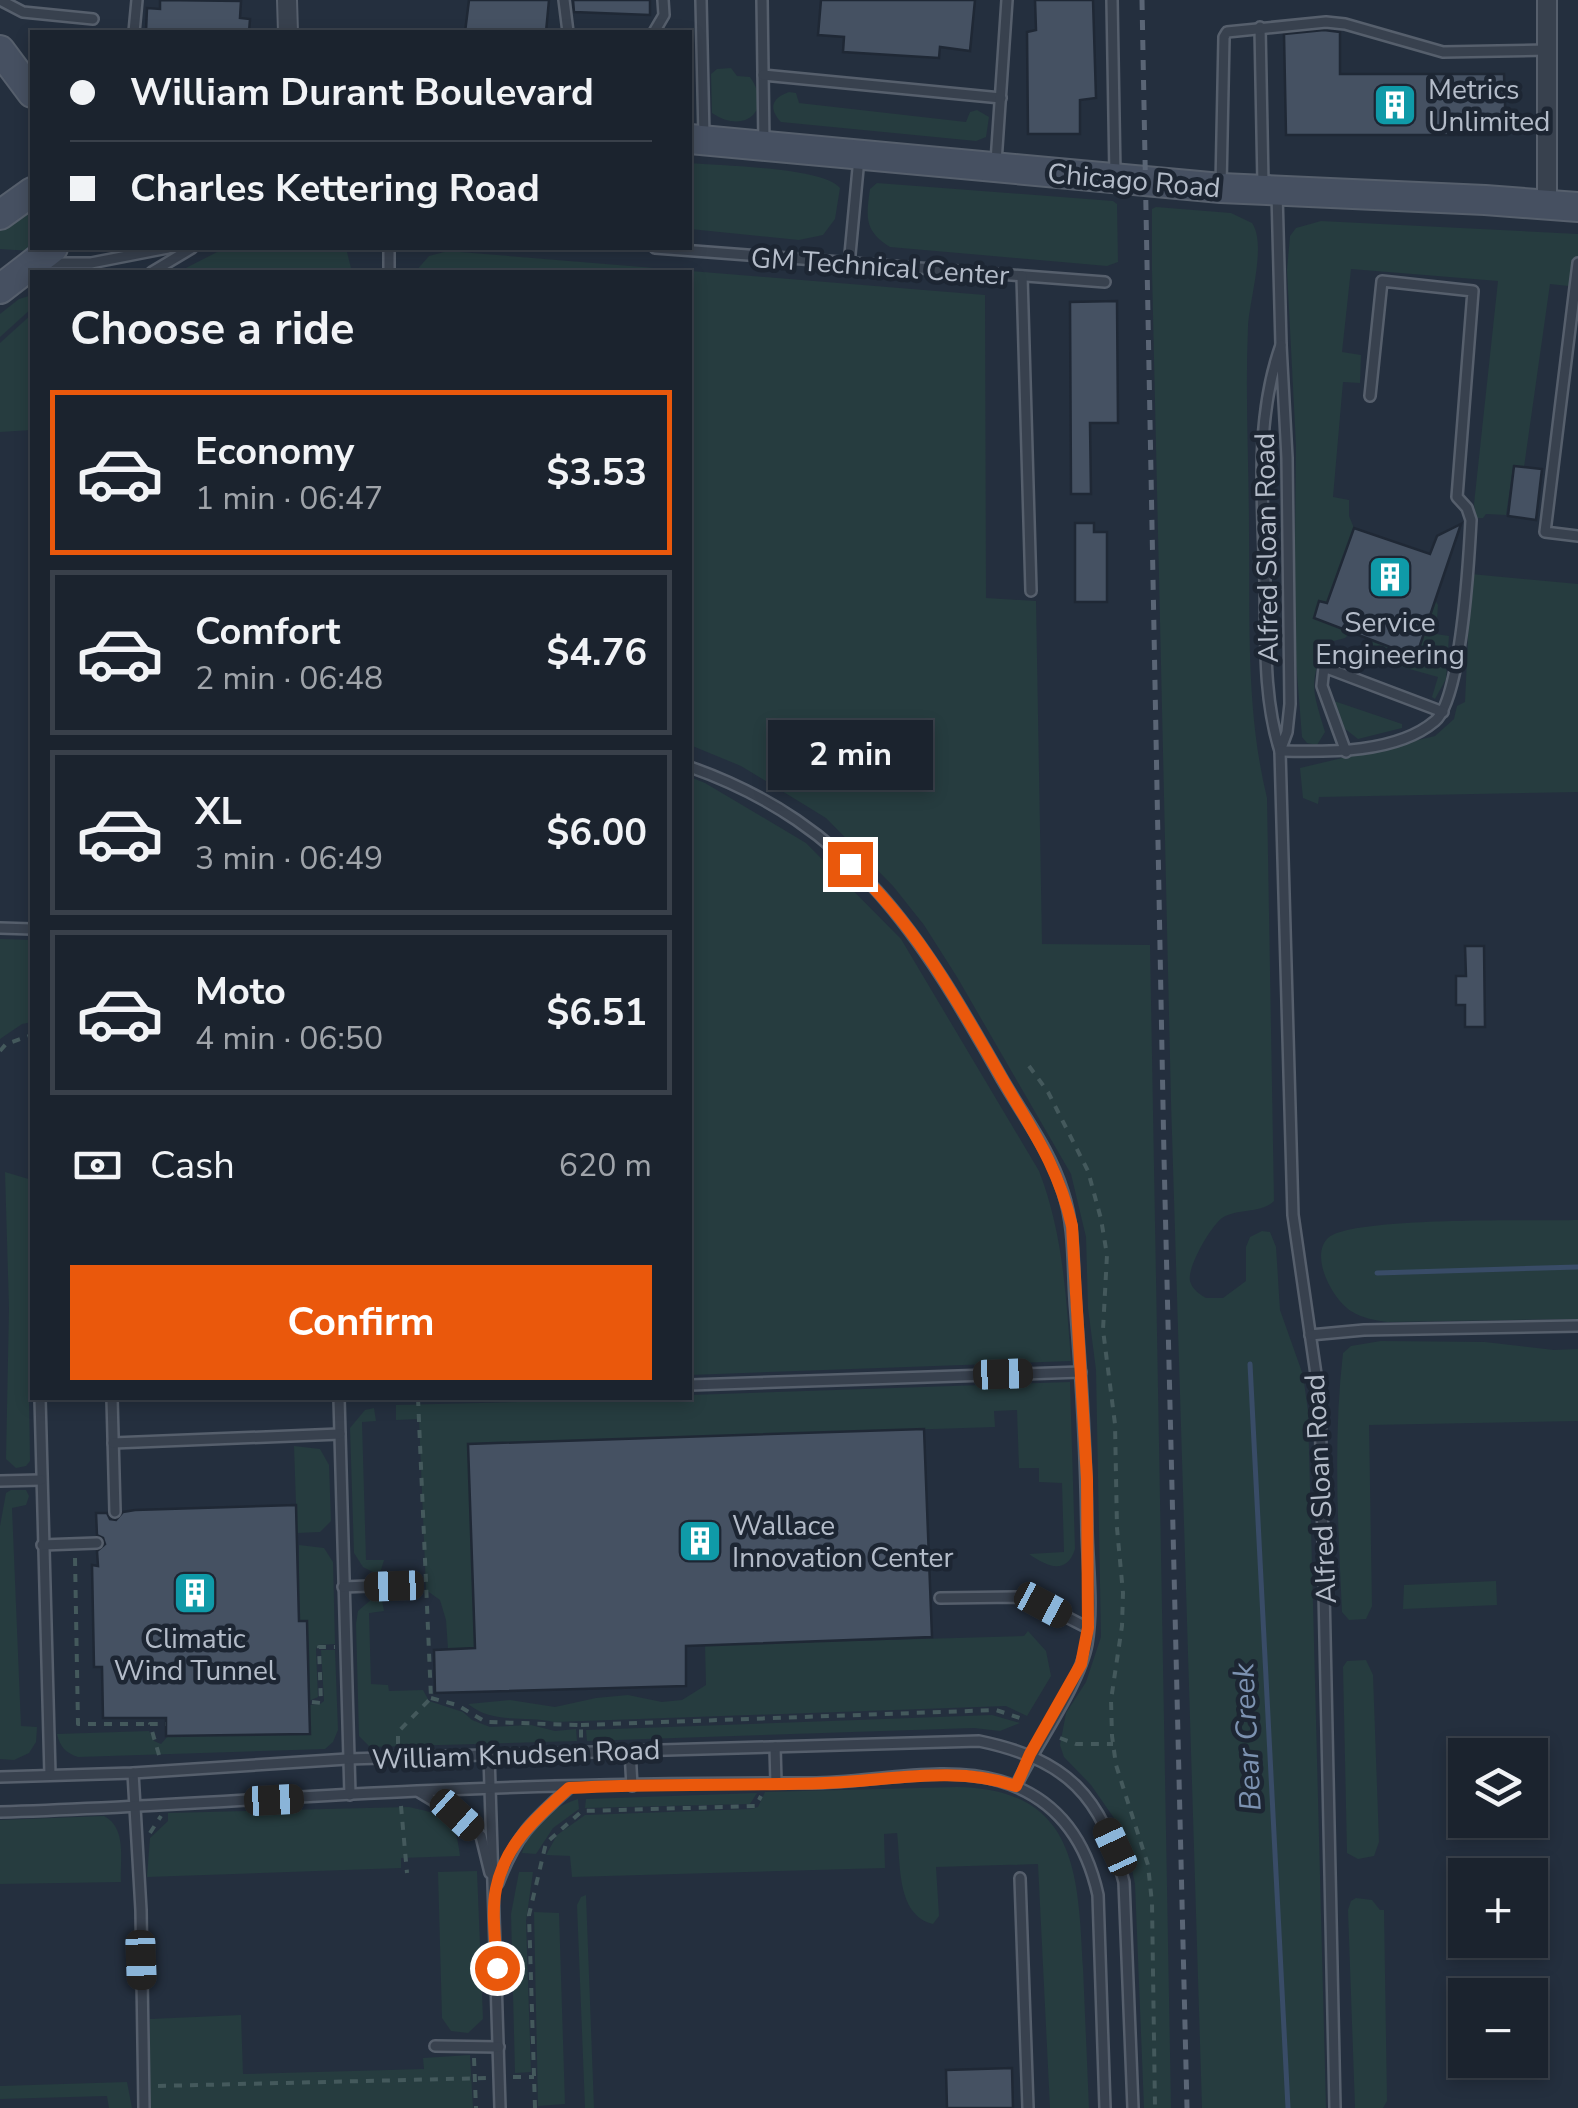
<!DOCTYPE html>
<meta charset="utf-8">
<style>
body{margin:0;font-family:"Nunito Sans",sans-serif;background:#282f3a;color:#f1f3f6;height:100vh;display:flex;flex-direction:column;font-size:38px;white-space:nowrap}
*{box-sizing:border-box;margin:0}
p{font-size:32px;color:#a0a4aa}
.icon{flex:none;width:55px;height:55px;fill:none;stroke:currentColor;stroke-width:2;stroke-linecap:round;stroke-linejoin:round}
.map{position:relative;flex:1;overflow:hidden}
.side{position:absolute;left:30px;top:270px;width:662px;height:1130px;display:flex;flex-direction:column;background:#1b232e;border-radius:0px;box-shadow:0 5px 15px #0003,0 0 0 2px #39404a}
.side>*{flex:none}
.banner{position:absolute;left:30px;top:30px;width:662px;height:220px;border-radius:0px;box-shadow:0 5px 15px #0003,0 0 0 2px #39404a;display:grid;align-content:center;height:220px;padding:0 40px;background:#1b232e}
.fabs{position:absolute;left:1448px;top:1738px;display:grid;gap:20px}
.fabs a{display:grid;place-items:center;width:100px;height:100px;border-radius:0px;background:#1b232e;box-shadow:0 5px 15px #0003,0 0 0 2px #39404a;font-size:50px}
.end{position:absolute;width:45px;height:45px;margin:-22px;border:12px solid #ea580c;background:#fff;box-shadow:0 0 0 5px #fff}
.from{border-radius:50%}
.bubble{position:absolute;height:70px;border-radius:0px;background:#1b232e;box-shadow:0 5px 15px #0003,0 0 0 2px #39404a;font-size:32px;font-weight:700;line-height:70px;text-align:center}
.car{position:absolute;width:30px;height:60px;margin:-30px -15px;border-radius:12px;box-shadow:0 0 8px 2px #0007;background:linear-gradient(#222 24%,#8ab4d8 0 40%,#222 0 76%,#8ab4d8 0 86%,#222 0)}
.banner b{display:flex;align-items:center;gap:35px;height:95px;font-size:38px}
.banner b+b{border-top:2px solid #39404a}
.banner i{width:25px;height:25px;background:#f1f3f6}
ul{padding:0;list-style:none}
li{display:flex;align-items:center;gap:30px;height:165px;margin:0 20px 15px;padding:0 20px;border:5px solid #39404a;border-radius:0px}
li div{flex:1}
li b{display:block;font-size:38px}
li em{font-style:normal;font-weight:700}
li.on{border-color:#ea580c}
li>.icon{width:90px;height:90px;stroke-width:1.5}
h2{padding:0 40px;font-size:45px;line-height:120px}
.pay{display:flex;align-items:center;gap:25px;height:110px;padding:0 40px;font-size:38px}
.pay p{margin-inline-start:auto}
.action{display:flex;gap:20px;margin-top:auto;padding:20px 40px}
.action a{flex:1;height:115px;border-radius:0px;background:#ea580c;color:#fff;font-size:40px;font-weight:700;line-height:115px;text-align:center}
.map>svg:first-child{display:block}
.green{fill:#263c3f}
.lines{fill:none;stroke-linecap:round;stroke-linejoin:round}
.stream{stroke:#394c67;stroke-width:5}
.building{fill:#455162;stroke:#1f2835;stroke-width:2.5}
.lane-casing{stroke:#565f6c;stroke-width:14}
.street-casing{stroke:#565f6c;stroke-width:22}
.secondary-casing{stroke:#565f6c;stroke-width:32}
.path{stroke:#44595c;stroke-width:4;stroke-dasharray:8 8;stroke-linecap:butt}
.lane{stroke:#38414e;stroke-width:9}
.street{stroke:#38414e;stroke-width:18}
.secondary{stroke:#465061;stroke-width:28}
.rail{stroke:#5a6575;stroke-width:5;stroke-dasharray:10 10;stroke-linecap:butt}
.route{stroke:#ea580c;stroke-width:12}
.labels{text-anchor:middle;stroke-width:9;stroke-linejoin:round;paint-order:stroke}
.poi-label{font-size:28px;fill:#b4bcc9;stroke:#1d2633;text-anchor:start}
.street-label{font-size:28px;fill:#b4bcc9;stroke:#1d2633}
.water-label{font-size:30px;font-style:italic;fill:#7c92b1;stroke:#1d2633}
</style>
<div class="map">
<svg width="1578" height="2108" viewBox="0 0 1578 2108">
<rect width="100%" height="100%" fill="#242f3e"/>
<g class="green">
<path d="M731 68 737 76 750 77C774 111 744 135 712 113L711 74 717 69Z"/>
<path d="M789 92 796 93 799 103 966 122 970 112 977 110 989 117 986 137 976 141 781 122C768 108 772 98 789 92Z"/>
<path d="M690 163C720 166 824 167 840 188L835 219 823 235 799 240 690 229Z"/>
<path d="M877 183 1113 201 1117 204 1118 262 1107 266 890 247C864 231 866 217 870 189Z"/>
<path d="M32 204 31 251 0 249V227Z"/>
<path d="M1156 207 1231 213 1252 223C1267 244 1249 301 1248 327 1245 396 1249 464 1249 533 1250 622 1246 712 1267 798L1274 1201C1261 1214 1238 1208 1222 1218 1211 1226 1187 1267 1190 1281 1192 1289 1199 1294 1206 1298H1223L1246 1281V1247L1250 1237 1262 1231 1270 1232 1276 1247 1280 1310 1303 1375 1308 1411 1326 2108H1202L1171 1102 1152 271V209Z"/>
<path d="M1321 221 1578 234V287L1550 284 1524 467 1513 468 1506 515 1486 514 1483 518H1476L1474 504 1498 281 1351 269 1342 352 1361 355 1360 383 1343 382 1333 497 1349 500V516L1354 528 1327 603 1319 602 1314 618 1351 632 1345 638 1326 643C1308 684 1313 691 1325 732L1317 745 1307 743 1302 737 1294 635 1296 446 1287 270 1290 236 1296 228Z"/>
<path d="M225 248H346L352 272H178Z"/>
<path d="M448 251 985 295 986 598 1036 601 1042 944 1150 945 1171 2108H1144L1135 1884 1128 1851 1116 1821 1091 1785 1064 1757 1060 1745 1066 1713 1086 1682 1101 1637 1096 1370 1088 1308 1086 1237 1071 1174 957 977 924 925 893 886 826 818 741 766 690 745V272H415L429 256Z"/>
<path d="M32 295V308L0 337V314L19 299Z"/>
<path d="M32 314V430L0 432V343Z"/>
<path d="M1471 574 1578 584V792L1319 797 1318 804 1303 798 1300 768 1435 736 1454 719 1457 706 1465 702Z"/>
<path d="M1435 600 1438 605 1436 634 1449 636 1446 679 1435 699 1432 697 1438 677 1377 660 1371 640 1416 657Z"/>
<path d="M1334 701 1402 724V728L1358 739 1344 728Z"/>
<path d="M690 777 705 783 806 843 901 939 1039 1171C1063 1233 1066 1295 1071 1361L690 1375Z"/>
<path d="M0 939 32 940V1022L22 1024 0 1039Z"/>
<path d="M5 1172 32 1180V1337L28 1339 30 1461 26 1466 16 1468 6 1459 9 1308Z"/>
<path d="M1578 1220V1319L1387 1322C1374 1320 1362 1318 1351 1311 1333 1300 1309 1256 1328 1238 1350 1216 1538 1221 1578 1220Z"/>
<path d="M1381 1341 1485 1342 1554 1350 1578 1349V1421L1369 1425 1372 1606 1366 1619 1349 1620 1342 1612C1338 1526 1333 1439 1343 1353L1351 1346Z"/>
<path d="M1070 1382 1075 1549C1067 1575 1047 1567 1029 1554L1064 1552 1062 1483 1039 1482V1468H1019L1017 1410 994 1411 995 1427 469 1444 475 1648 448 1649 446 1620 440 1600 426 1590 419 1419 396 1420V1405L690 1398V1395Z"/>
<path d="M374 1408 376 1421 362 1422 366 1560H384L381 1570 375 1573 363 1567 354 1553 350 1428 365 1410Z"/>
<path d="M294 1446 320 1449 329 1465 331 1521 320 1532 297 1533Z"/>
<path d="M11 1490H26L29 1496 26 1505 12 1508 21 1726 37 1727 36 1742 29 1753 14 1760 0 1759V1526L6 1493Z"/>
<path d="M299 1545 324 1548 333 1562 335 1644 318 1645 316 1649 318 1697 309 1701 307 1621H299Z"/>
<path d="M1496 1581 1497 1605 1403 1609 1404 1585Z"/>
<path d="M373 1598 382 1601 384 1611 369 1613 371 1684 388 1685 389 1691 423 1690 429 1701 463 1712 472 1720 490 1727 531 1725 555 1731 576 1729 577 1741 370 1747 359 1736 356 1624 358 1611Z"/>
<path d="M1028 1631 1046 1651 1051 1676 1027 1716 1006 1706 555 1722C524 1715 494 1725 468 1704L510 1700 555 1707 596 1698 628 1695 662 1702 682 1700 706 1685 705 1645 1024 1636Z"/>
<path d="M321 1650H335L338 1730 333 1742 325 1749 78 1757C66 1753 60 1747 57 1734L149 1731 154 1741 161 1744 168 1736 310 1734 309 1705 320 1704 324 1701Z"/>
<path d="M1366 1660 1373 1675 1379 1842 1374 1856 1358 1859 1347 1853 1343 1667 1347 1661Z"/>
<path d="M992 1715 1020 1723 1000 1731 974 1728 587 1741 586 1730Z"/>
<path d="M957 1787C1077 1789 1078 1873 1083 1968 1085 2015 1087 2061 1089 2108H1050L1038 1864 936 1867 939 1916 933 1924C896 1915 901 1863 897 1833L884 1834 885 1868 572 1877 570 1856 546 1855 557 1835 585 1815 751 1809 758 1807 765 1792Z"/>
<path d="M757 1793 750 1804 585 1808 586 1799Z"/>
<path d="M578 1799 579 1809 553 1828 536 1854 522 1853C530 1825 550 1808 578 1799Z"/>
<path d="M409 1807C444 1815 456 1816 460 1856L401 1858V1868L147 1877 150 1838 168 1821V1813Z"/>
<path d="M104 1816C127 1828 120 1859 121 1882L0 1884V1820Z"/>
<path d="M477 1871 483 2019 468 2033 451 2031 442 2018 438 1872Z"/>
<path d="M519 1872H533L526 1921 531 2072 515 2073 511 1914Z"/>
<path d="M586 1895 594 2108H585L577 1905 581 1897Z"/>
<path d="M1356 1898 1372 1900 1380 1910H1384L1387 2101 1383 2108H1355L1348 1910 1351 1901Z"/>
<path d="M534 1912 559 1913 565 2104 538 2106Z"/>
<path d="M241 2015 243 2074 424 2069 423 2058 470 2055 473 2108H149L150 2019Z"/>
<path d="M127 2082 132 2108H109L107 2096 0 2099V2086Z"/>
</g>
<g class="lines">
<g class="stream">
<path d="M1377 1273 1578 1267"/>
<path d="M1250 1364 1288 2108"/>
</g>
</g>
<g class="building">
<path d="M160 0 241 1 240 18 250 19 249 32H146L147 8 160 9Z"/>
<path d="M469 0H549L546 32H465Z"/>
<path d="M573 0H650V15L574 12Z"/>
<path d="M821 0H975L970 51 940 47 939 58 843 52 844 37 818 35Z"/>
<path d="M1035 0H1093L1096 98 1080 100V134H1028L1027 32 1036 30Z"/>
<path d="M1324 30 1340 32V74H1504L1506 135H1286L1284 34Z"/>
<path d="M1117 301 1118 423H1090L1091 494H1071L1070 302Z"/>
<path d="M1514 466 1542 469 1536 520 1508 516Z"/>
<path d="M1075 523H1094V532H1107V602H1075Z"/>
<path d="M1461 524 1416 657 1314 618 1319 601 1327 603 1354 528 1430 554 1437 536Z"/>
<path d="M1465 946H1484L1485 1027H1465V1005H1456V976H1466Z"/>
<path d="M924 1429 932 1637 686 1646V1686L435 1693 434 1650 475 1648 468 1444Z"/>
<path d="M296 1505 299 1621H307L310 1734 166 1736V1718H103L102 1667H94L92 1565 98 1566 97 1551 105 1544 103 1538 97 1535 96 1513H107L110 1519 116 1520 123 1512 135 1510Z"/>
<path d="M1012 2068 1013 2108H947L946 2070Z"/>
</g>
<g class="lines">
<g class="lane-casing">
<g id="lane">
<path d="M0 0 23 12 93 19"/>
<path d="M564 0 568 32"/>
<path d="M701 0 704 137"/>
<path d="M762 0 764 144"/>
<path d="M1112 0 1115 175"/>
<path d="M1260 27 1263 184"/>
<path d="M134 32 137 0"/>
<path d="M654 32 664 15 663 0"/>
<path d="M763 75 1001 98"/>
<path d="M996 162 1007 0"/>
<path d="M1221 186 1224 37 1227 32 1326 22 1345 24 1443 52 1547 50"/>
<path d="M1277 193 1281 345"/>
<path d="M389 248V272"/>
<path d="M655 248 1105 282"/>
<path d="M47 263H91L168 248"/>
<path d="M1578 263 1545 532 1578 536"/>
<path d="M849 265 859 158"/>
<path d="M152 272 192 248"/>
<path d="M1022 276 1031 591"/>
<path d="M1280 751 1287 732 1290 704 1287 458 1281 345C1254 421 1263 503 1265 582 1266 639 1263 697 1280 751L1293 1215 1320 1402 1335 2108"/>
<path d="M1280 751C1327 752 1396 754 1435 721 1461 699 1469 559 1471 520L1467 508 1457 497 1473 291 1382 281 1370 396"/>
<path d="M1346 752 1322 686 1324 667 1443 712"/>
<path d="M690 767C854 825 921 936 1002 1079 1024 1117 1050 1150 1063 1192 1076 1231 1072 1271 1076 1312 1082 1385 1086 1458 1087 1531 1088 1568 1093 1607 1087 1644 1080 1684 1035 1746 1016 1786"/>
<path d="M0 928 32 929"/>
<path d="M1310 1335 1364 1330 1578 1326"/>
<path d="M690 1385 1081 1372"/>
<path d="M40 1398 50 1775"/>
<path d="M112 1398 115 1512"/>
<path d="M339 1398 350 1795"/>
<path d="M113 1443 340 1434"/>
<path d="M0 1481 41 1480"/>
<path d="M42 1545 97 1543"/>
<path d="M343 1587 394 1585"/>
<path d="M940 1598 1016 1597 1043 1605 1088 1628"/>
<path d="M775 1747 776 1783"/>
<path d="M630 1751 632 1786"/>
<path d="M489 1755 500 2108"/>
<path d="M133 1773 141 1910 144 2108"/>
<path d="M0 1777 133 1773 347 1759 979 1741C1067 1759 1102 1796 1124 1882L1133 2108"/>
<path d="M419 1792 457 1815 481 1836 490 1873"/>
<path d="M0 1812C139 1808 278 1797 417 1791 548 1785 680 1783 811 1783 870 1783 944 1764 1000 1781 1057 1798 1086 1840 1098 1895L1105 2108"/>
<path d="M1020 1878 1028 2108"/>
<path d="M498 1883C516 1836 531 1822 568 1789"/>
<path d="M435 2046 499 2047"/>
</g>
</g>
<g class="street-casing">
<g id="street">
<path d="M287 0 288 32"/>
<path d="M1547 204V0"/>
</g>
</g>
<g class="secondary-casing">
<g id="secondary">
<path d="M0 50 32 93"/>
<path d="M690 139 1221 188 1485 200 1578 207"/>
<path d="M0 215 32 192"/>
<path d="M0 289 53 248"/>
</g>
</g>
<g class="path">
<path d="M32 370V382"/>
<path d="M0 1051 6 1044 32 1035"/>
<path d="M1029 1066 1048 1092 1088 1171 1101 1219 1107 1255 1103 1330 1115 1424 1117 1528 1123 1593 1122 1626 1111 1700 1112 1736 1116 1765 1148 1865 1152 1903 1155 2108"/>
<path d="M418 1398 431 1698"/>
<path d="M75 1558 78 1724H150"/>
<path d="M431 1698 457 1705 486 1722 581 1725V1739"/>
<path d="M312 1702 321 1703 319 1647H335"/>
<path d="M581 1725 996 1710 1026 1720"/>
<path d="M1060 1738 1076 1744H1113"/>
<path d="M398 1744V1732L431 1698"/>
<path d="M159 1755 150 1724H166"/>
<path d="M401 1806 407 1873"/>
<path d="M150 1833 161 1816"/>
<path d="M474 2058 476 2108"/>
<path d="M513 2077H534"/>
<path d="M158 2086 489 2078"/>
<path d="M535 2108 529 1915 546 1843 582 1811 756 1806 761 1796"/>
</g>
<use href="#lane" class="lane"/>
<use href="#street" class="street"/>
<use href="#secondary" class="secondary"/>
<path class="rail" d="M1142 0 1164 1157 1187 2108"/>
</g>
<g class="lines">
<path class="route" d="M497 1968C496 1944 491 1913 496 1889 505 1844 537 1817 569 1788 654 1783 740 1786 825 1783 889 1781 954 1765 1016 1786L1030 1754 1081 1664 1088 1628 1087 1479 1072 1226C1057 1163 1031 1129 1000 1075 957 1000 915 924 850 864"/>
</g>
<defs>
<g id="building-square" transform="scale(2.25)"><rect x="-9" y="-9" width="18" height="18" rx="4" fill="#0f9aa8" stroke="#1d2633"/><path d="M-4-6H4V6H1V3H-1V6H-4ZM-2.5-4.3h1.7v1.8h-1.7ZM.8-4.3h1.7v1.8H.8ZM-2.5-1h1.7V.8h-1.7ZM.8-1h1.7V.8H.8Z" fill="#fff"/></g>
</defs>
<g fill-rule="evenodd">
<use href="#building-square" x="1395" y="105"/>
<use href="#building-square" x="1390" y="577"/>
<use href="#building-square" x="700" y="1541"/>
<use href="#building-square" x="195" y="1593"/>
</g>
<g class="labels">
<g class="poi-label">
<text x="1428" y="99">Metrics<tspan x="1428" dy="32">Unlimited</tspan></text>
<text x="1390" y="632" text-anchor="middle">Service<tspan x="1390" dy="32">Engineering</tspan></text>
<text x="732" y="1535">Wallace<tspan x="732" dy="32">Innovation Center</tspan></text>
<text x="195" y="1648" text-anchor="middle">Climatic<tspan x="195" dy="32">Wind Tunnel</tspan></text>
</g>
<g class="street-label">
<text transform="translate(1134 180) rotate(5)" y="10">Chicago Road</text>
<text transform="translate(880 266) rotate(4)" y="10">GM Technical Center</text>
<text transform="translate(1266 548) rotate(-91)" y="10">Alfred Sloan Road</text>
<text transform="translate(1320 1489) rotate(-93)" y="10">Alfred Sloan Road</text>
<text transform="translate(516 1754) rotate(-2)" y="10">William Knudsen Road</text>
</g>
<g class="water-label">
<text transform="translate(1247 1737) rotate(-93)" y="10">Bear Creek</text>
</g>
</g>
</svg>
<div class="fabs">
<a><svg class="icon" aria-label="layers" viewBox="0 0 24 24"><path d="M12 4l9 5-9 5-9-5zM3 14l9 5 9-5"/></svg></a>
<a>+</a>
<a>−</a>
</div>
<i class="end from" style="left:497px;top:1968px"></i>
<i class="end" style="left:850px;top:864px"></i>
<div class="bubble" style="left:768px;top:720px;width:165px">2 min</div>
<i class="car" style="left:1003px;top:1374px;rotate:88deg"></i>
<i class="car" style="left:394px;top:1586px;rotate:268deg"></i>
<i class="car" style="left:1043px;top:1605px;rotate:118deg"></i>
<i class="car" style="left:274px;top:1800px;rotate:87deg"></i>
<i class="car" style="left:457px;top:1815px;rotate:132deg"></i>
<i class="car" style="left:1115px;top:1847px;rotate:335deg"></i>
<i class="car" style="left:141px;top:1960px;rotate:178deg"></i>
<div class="banner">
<b><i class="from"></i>William Durant Boulevard</b>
<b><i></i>Charles Kettering Road</b>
</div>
<section class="side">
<h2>Choose a ride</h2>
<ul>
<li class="on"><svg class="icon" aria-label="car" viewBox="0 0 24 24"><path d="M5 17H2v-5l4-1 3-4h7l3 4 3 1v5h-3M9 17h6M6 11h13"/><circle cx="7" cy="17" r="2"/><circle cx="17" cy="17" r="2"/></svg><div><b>Economy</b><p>1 min · 06:47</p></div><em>$3.53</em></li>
<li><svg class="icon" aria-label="car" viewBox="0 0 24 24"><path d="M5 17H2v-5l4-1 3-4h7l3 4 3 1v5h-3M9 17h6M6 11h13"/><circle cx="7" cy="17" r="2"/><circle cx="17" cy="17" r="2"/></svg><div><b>Comfort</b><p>2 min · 06:48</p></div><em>$4.76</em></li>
<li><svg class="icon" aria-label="car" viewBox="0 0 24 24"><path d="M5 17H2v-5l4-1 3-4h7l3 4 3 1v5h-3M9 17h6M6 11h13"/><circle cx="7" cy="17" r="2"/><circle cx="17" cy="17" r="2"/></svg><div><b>XL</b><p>3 min · 06:49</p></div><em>$6.00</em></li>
<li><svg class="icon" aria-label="car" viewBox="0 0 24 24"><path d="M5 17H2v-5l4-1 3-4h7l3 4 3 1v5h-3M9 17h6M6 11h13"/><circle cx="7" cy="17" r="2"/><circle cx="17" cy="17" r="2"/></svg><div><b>Moto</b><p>4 min · 06:50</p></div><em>$6.51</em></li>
</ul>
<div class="pay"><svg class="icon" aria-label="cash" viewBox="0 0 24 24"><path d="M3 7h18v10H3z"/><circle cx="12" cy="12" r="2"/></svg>Cash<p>620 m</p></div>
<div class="action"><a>Confirm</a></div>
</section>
</div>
